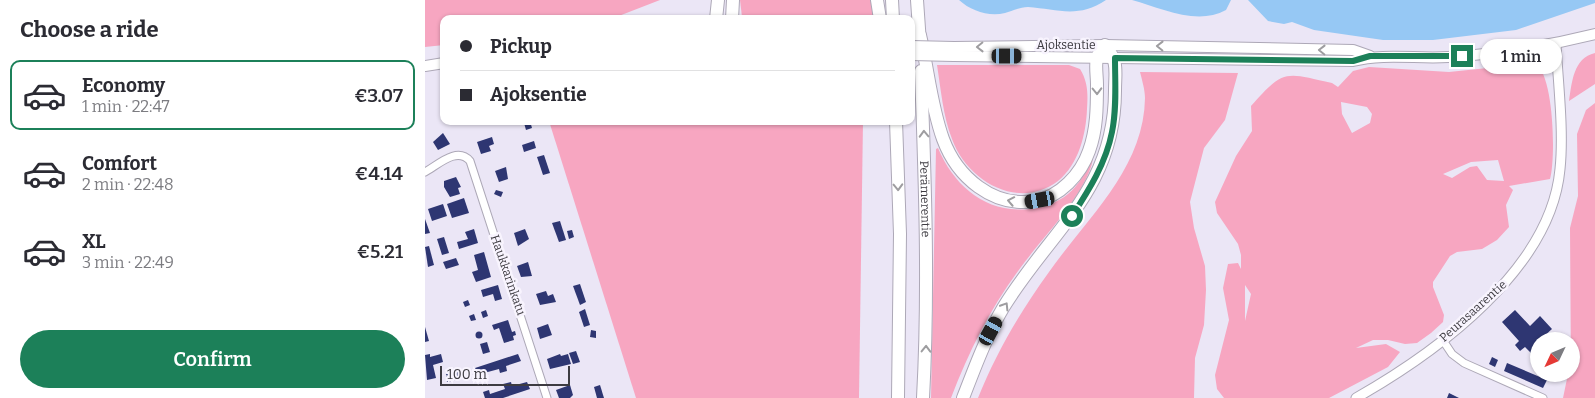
<!DOCTYPE html>
<meta charset="utf-8">
<style>
body{margin:0;font-family:Bitter,serif;background:#f2f2f3;color:#2b2b33;height:100vh;display:flex;flex-direction:column;font-size:19px;white-space:nowrap}
*{box-sizing:border-box;margin:0}
p{font-size:16px;color:#7c7c81}
.icon{flex:none;width:28px;height:28px;fill:none;stroke:currentColor;stroke-width:2;stroke-linecap:round;stroke-linejoin:round}
.map{position:relative;flex:1;overflow:hidden}
.side{display:flex;flex-direction:column;background:#fff;width:425px}
.side>*{flex:none}
.guide{position:absolute;left:15px;top:15px;width:475px;height:110px;border-radius:10px;box-shadow:0 1px 4px #0004;display:grid;align-content:center;height:110px;padding:0 20px;background:#fff}
.needle{width:32px;rotate:226deg}
.buttons{position:absolute;left:1105px;top:332px;display:grid;gap:10px}
.buttons a{display:grid;place-items:center;width:50px;height:50px;border-radius:50%;background:#fff;box-shadow:0 1px 4px #0004;font-size:25px}
.scale{position:absolute;left:15px;bottom:12px;width:130px;box-sizing:border-box;padding-left:5px;border:2px solid #3d3b41;border-top:0;font-size:14px;line-height:18px;white-space:nowrap;color:#3d3b41;-webkit-text-stroke:4px #f8f4fe;paint-order:stroke}
.end{position:absolute;width:22px;height:22px;margin:-11px;border:6px solid #1c8059;background:#fff;box-shadow:0 0 0 2px #fff}
.from{border-radius:50%}
.bubble{position:absolute;height:35px;border-radius:18px;background:#fff;box-shadow:0 1px 4px #0004;font-size:16px;font-weight:600;line-height:35px;text-align:center}
.car{position:absolute;width:15px;height:30px;margin:-15px -8px;border-radius:6px;box-shadow:0 0 4px 1px #0007;background:linear-gradient(#222 24%,#8ab4d8 0 40%,#222 0 76%,#8ab4d8 0 86%,#222 0)}
.guide b{display:flex;align-items:center;gap:18px;height:48px;font-size:19px}
.guide b+b{border-top:1px solid #e1e1e2}
.guide i{width:12px;height:12px;background:#2b2b33}
ul{padding:0;list-style:none}
li{display:flex;align-items:center;gap:15px;height:70px;margin:0 10px 8px;padding:0 10px;border:2px solid transparent;border-radius:10px}
li div{flex:1}
li b{display:block;font-size:19px}
li em{font-style:normal;font-weight:600}
li.on{border-color:#1c8059}
li>.icon{width:45px;height:45px;stroke-width:1.5}
h2{padding:0 20px;font-size:22px;line-height:60px}
.button{display:flex;gap:10px;margin-top:auto;padding:10px 20px}
.button a{flex:1;height:58px;border-radius:30px;background:#1c8059;color:#fff;font-size:20px;font-weight:600;line-height:58px;text-align:center}
main{display:flex;flex:1;min-height:0}
.map>svg:first-child{display:block}
.green{fill:#f7a6c1;fill-rule:evenodd}
.water{fill:#96c8f4}
.building{fill:#2e3672}
.lines{fill:none;stroke-linecap:round;stroke-linejoin:round}
.minor-casing{stroke:#ada8b7;stroke-width:9}
.tertiary-casing{stroke:#ada8b7;stroke-width:11}
.secondary-casing{stroke:#ada8b7;stroke-width:12}
.motorway-casing{stroke:#ada8b7;stroke-width:14}
.minor{stroke:#fff;stroke-width:7}
.tertiary{stroke:#fff;stroke-width:9}
.secondary{stroke:#fff;stroke-width:10}
.motorway{stroke:#fff;stroke-width:12}
.secondary-bridge-casing{stroke:#ada8b7;stroke-width:12;stroke-linecap:butt}
.secondary-bridge{stroke:#fff;stroke-width:10}
.oneway{stroke:#9e9da0}
.route{stroke:#1c8059;stroke-width:6}
.labels{text-anchor:middle;stroke-width:5;stroke-linejoin:round;paint-order:stroke}
.street-label{font-size:12px;fill:#3d3b41;stroke:#f8f4fe}
</style>
<main>
<section class="side">
<h2>Choose a ride</h2>
<ul>
<li class="on"><svg class="icon" aria-label="car" viewBox="0 0 24 24"><path d="M5 17H2v-5l4-1 3-4h7l3 4 3 1v5h-3M9 17h6M6 11h13"/><circle cx="7" cy="17" r="2"/><circle cx="17" cy="17" r="2"/></svg><div><b>Economy</b><p>1 min · 22:47</p></div><em>€3.07</em></li>
<li><svg class="icon" aria-label="car" viewBox="0 0 24 24"><path d="M5 17H2v-5l4-1 3-4h7l3 4 3 1v5h-3M9 17h6M6 11h13"/><circle cx="7" cy="17" r="2"/><circle cx="17" cy="17" r="2"/></svg><div><b>Comfort</b><p>2 min · 22:48</p></div><em>€4.14</em></li>
<li><svg class="icon" aria-label="car" viewBox="0 0 24 24"><path d="M5 17H2v-5l4-1 3-4h7l3 4 3 1v5h-3M9 17h6M6 11h13"/><circle cx="7" cy="17" r="2"/><circle cx="17" cy="17" r="2"/></svg><div><b>XL</b><p>3 min · 22:49</p></div><em>€5.21</em></li>
</ul>
<div class="button"><a>Confirm</a></div>
</section>
<div class="map">
<svg width="1170" height="398" viewBox="0 0 1170 398">
<rect width="100%" height="100%" fill="#ebe6f6"/>
<g class="green">
<path d="M0 0H235L186 19H19V45L0 47Z"/>
<path d="M315 0H446L449 19H321L317 17Z"/>
<path d="M1170 53V84L1144 101C1147 83 1148 58 1170 53Z"/>
<path d="M1110 63C1129 74 1131 158 1125 179L1084 186 1088 190 1081 205 1084 227 1072 240 1057 249 1032 252 1025 256 1008 282V287L1019 315 1018 322 1006 333 992 343 980 344 963 340H948L931 348 961 344 975 352 963 367 904 398H799L792 389 790 375 804 320 798 288 803 264 813 263 816 269V255L813 244 792 213 790 202 811 156 827 131 826 106C859 69 859 72 907 83L913 87 928 71 944 67 1024 72ZM916 102 942 107 947 114 945 123 927 133 917 114ZM1073 160 1079 181 1062 180 1052 166 1045 167 1027 178 1018 174 1046 162ZM820 285 826 294 820 321Z"/>
<path d="M512 65H644L655 69C663 82 663 94 662 109 661 134 654 164 633 181 593 211 542 181 527 139 518 116 516 90 512 65Z"/>
<path d="M715 72 813 73 800 120 779 148 765 202 769 228 780 266 781 290 779 325 770 358 769 398H553C571 353 595 312 624 272 661 219 719 169 720 98 720 90 717 80 715 72Z"/>
<path d="M1170 103V398H1138L1143 374H1146L1145 228 1153 196 1152 134 1161 110Z"/>
<path d="M124 121H438L434 398H211Z"/>
<path d="M513 148C529 186 561 214 605 209 619 207 632 203 643 194 654 185 661 171 668 159 662 193 617 238 596 267 566 307 544 351 526 398H506L511 149Z"/>
</g>
<g class="water">
<path d="M534 0H681C653 19 632 9 603 7 595 7 587 11 580 13 564 17 546 11 534 0Z"/>
<path d="M707 0H806L801 10C772 26 736 8 707 0Z"/>
<path d="M823 0H1170V3L1091 30 1008 40H958L889 30 867 22 859 24 843 21Z"/>
</g>
<g class="building">
<path d="M105 121 107 128 101 130 99 123Z"/>
<path d="M18 133 25 144 13 150 8 142Z"/>
<path d="M67 137 69 144 64 146 66 151 56 154 52 142Z"/>
<path d="M109 141 111 148 99 152 97 145Z"/>
<path d="M119 155 125 173 118 175 112 157Z"/>
<path d="M81 167 83 179 74 182 70 171Z"/>
<path d="M31 177 36 187 33 188 35 194 25 197 19 187V181Z"/>
<path d="M71 190 78 192 76 197 69 194Z"/>
<path d="M39 198 44 213 27 218 22 204Z"/>
<path d="M18 204 22 216 7 221 3 209Z"/>
<path d="M0 219 5 233 0 234Z"/>
<path d="M135 221 141 240 134 242 127 223Z"/>
<path d="M49 229 53 243 34 249 32 242 43 239 40 232Z"/>
<path d="M100 229 104 239 93 246 89 233Z"/>
<path d="M147 230 149 237 144 239 142 231Z"/>
<path d="M19 237 24 253 17 255 12 239Z"/>
<path d="M4 246 9 265 3 267 0 247Z"/>
<path d="M59 252 66 277 51 282 47 272 53 270 49 255Z"/>
<path d="M31 258 34 265 21 269 18 262Z"/>
<path d="M103 262 107 276 96 277 92 266Z"/>
<path d="M155 284 161 302 155 305 148 286Z"/>
<path d="M73 285 77 299 70 301 68 294 58 297 56 290Z"/>
<path d="M121 291 123 296 128 294 131 302 115 305 111 294Z"/>
<path d="M43 300 45 305 40 307 38 302Z"/>
<path d="M160 309 165 325 159 327 154 312Z"/>
<path d="M61 310 63 316 58 318 56 312Z"/>
<path d="M1090 310 1105 326 1115 316 1127 329 1117 338 1120 341H1114V361L1100 347 1095 351 1090 345 1094 341 1077 322Z"/>
<path d="M49 314 51 320 46 321 44 316Z"/>
<path d="M83 320 87 332 90 331 91 335 88 336 89 340 79 343 74 328 69 330 67 325Z"/>
<path d="M123 324 127 335 115 339 112 328Z"/>
<path d="M0 327 4 341 0 342Z"/>
<path d="M166 330 171 331V338L165 337Z"/>
<circle cx="54" cy="335" r="3.5"/>
<path d="M62 342 65 352 58 354 55 344Z"/>
<path d="M151 351 155 362 148 364 144 353Z"/>
<path d="M5 354V357L16 354 18 362 8 365 11 378 2 380 0 355Z"/>
<path d="M93 354 96 361 81 366 82 371 75 373 74 369 59 373 60 378 54 380 50 368Z"/>
<path d="M135 354 136 356 143 354 146 364 125 369 122 359Z"/>
<path d="M1067 357 1073 360 1070 367 1064 364Z"/>
<path d="M1082 363 1122 380 1118 388 1079 371Z"/>
<path d="M34 371 35 379 22 382 21 374Z"/>
<path d="M86 382 87 386 102 382 105 389 78 398H60L58 392 64 390 65 394 80 389 78 384Z"/>
<path d="M145 385 148 395 145 398H134L131 390Z"/>
<path d="M175 385 179 398H172L169 387Z"/>
<path d="M1024 393 1034 398H1022Z"/>
</g>
<g class="lines">
<g class="minor-casing">
<g id="minor">
<path d="M0 172C13 165 32 146 45 161L122 398"/>
<path d="M1017 339 1027 354 1039 363 1118 398"/>
</g>
</g>
<g class="tertiary-casing">
<path id="tertiary" d="M931 398C1012 352 1126 269 1135 169 1139 131 1133 82 1131 44"/>
</g>
<g class="secondary-casing">
<g id="secondary">
<path d="M529 47 680 45 928 50 945 56"/>
<path d="M529 56 928 61C959 53 992 59 1023 57 1073 54 1122 46 1170 34"/>
<path d="M0 66 19 63"/>
</g>
</g>
<g class="motorway-casing">
<g id="motorway">
<path d="M452 0 455 19"/>
<path d="M467 0 468 19"/>
<path d="M492 0 495 43"/>
<path d="M291 19 293 0"/>
<path d="M307 19 308 0"/>
<path d="M495 35C503 69 506 106 518 139 532 177 568 208 610 201 635 197 656 174 664 151 672 129 672 107 672 84 672 76 670 65 672 58 673 53 678 49 680 45 694 63 690 70 690 91 690 190 624 232 578 308 561 337 550 367 538 398"/>
<path id="s1" d="M496 71C500 180 504 289 498 398"/>
<path d="M471 121 475 234 473 398"/>
</g>
</g>
<use href="#minor" class="minor"/>
<use href="#tertiary" class="tertiary"/>
<use href="#secondary" class="secondary"/>
<use href="#motorway" class="motorway"/>
<g class="secondary-bridge-casing">
<g id="secondary-bridge">
<path d="M486 46 529 47"/>
<path d="M486 55 529 56"/>
</g>
</g>
<use href="#secondary-bridge" class="secondary-bridge"/>
</g>
<defs><path id="oneway-chevron" d="M-2-3.5L2.5 0L-2 3.5" fill="none" stroke-width="1.6" stroke-linecap="round" stroke-linejoin="round" transform="scale(1.25)"/></defs>
<g class="oneway">
<use href="#oneway-chevron" transform="translate(735 46) rotate(-179)"/>
<use href="#oneway-chevron" transform="translate(555 47) rotate(179)"/>
<use href="#oneway-chevron" transform="translate(897 50) rotate(-179)"/>
<use href="#oneway-chevron" transform="translate(672 91) rotate(89)"/>
<use href="#oneway-chevron" transform="translate(499 134) rotate(-92)"/>
<use href="#oneway-chevron" transform="translate(473 187) rotate(88)"/>
<use href="#oneway-chevron" transform="translate(586 201) rotate(-169)"/>
<use href="#oneway-chevron" transform="translate(580 306) rotate(-58)"/>
<use href="#oneway-chevron" transform="translate(501 349) rotate(-89)"/>
</g>
<g class="lines">
<path class="route" d="M647 216C664 190 681 163 687 132 692 108 690 82 690 58L928 61 945 56H1037"/>
</g>
<g class="labels">
<g class="street-label">
<text x="641" y="49">Ajoksentie</text>
<text dy="4" stroke="none"><textPath href="#s1" startOffset="128">Perämerentie</textPath></text>
<text transform="translate(83 275) rotate(71)" y="4">Haukkarinkatu</text>
<text transform="translate(1048 311) rotate(-42)" y="4">Peurasaarentie</text>
</g>
</g>
</svg>
<div class="buttons">
<a><svg class="needle" viewBox="-14 -14 28 28"><path d="M0-13l5 13h-10z" fill="#e53935"/><path d="M0 13l5-13h-10z" fill="#7c7c81"/></svg></a>
</div>
<div class="scale">100 m</div>
<i class="end from" style="left:647px;top:216px"></i>
<i class="end" style="left:1037px;top:56px"></i>
<div class="bubble" style="left:1055px;top:39px;width:82px">1 min</div>
<i class="car" style="left:582px;top:56px;rotate:90deg"></i>
<i class="car" style="left:615px;top:200px;rotate:260deg"></i>
<i class="car" style="left:566px;top:331px;rotate:29deg"></i>
<div class="guide">
<b><i class="from"></i>Pickup</b>
<b><i></i>Ajoksentie</b>
</div>
</div>
</main>
